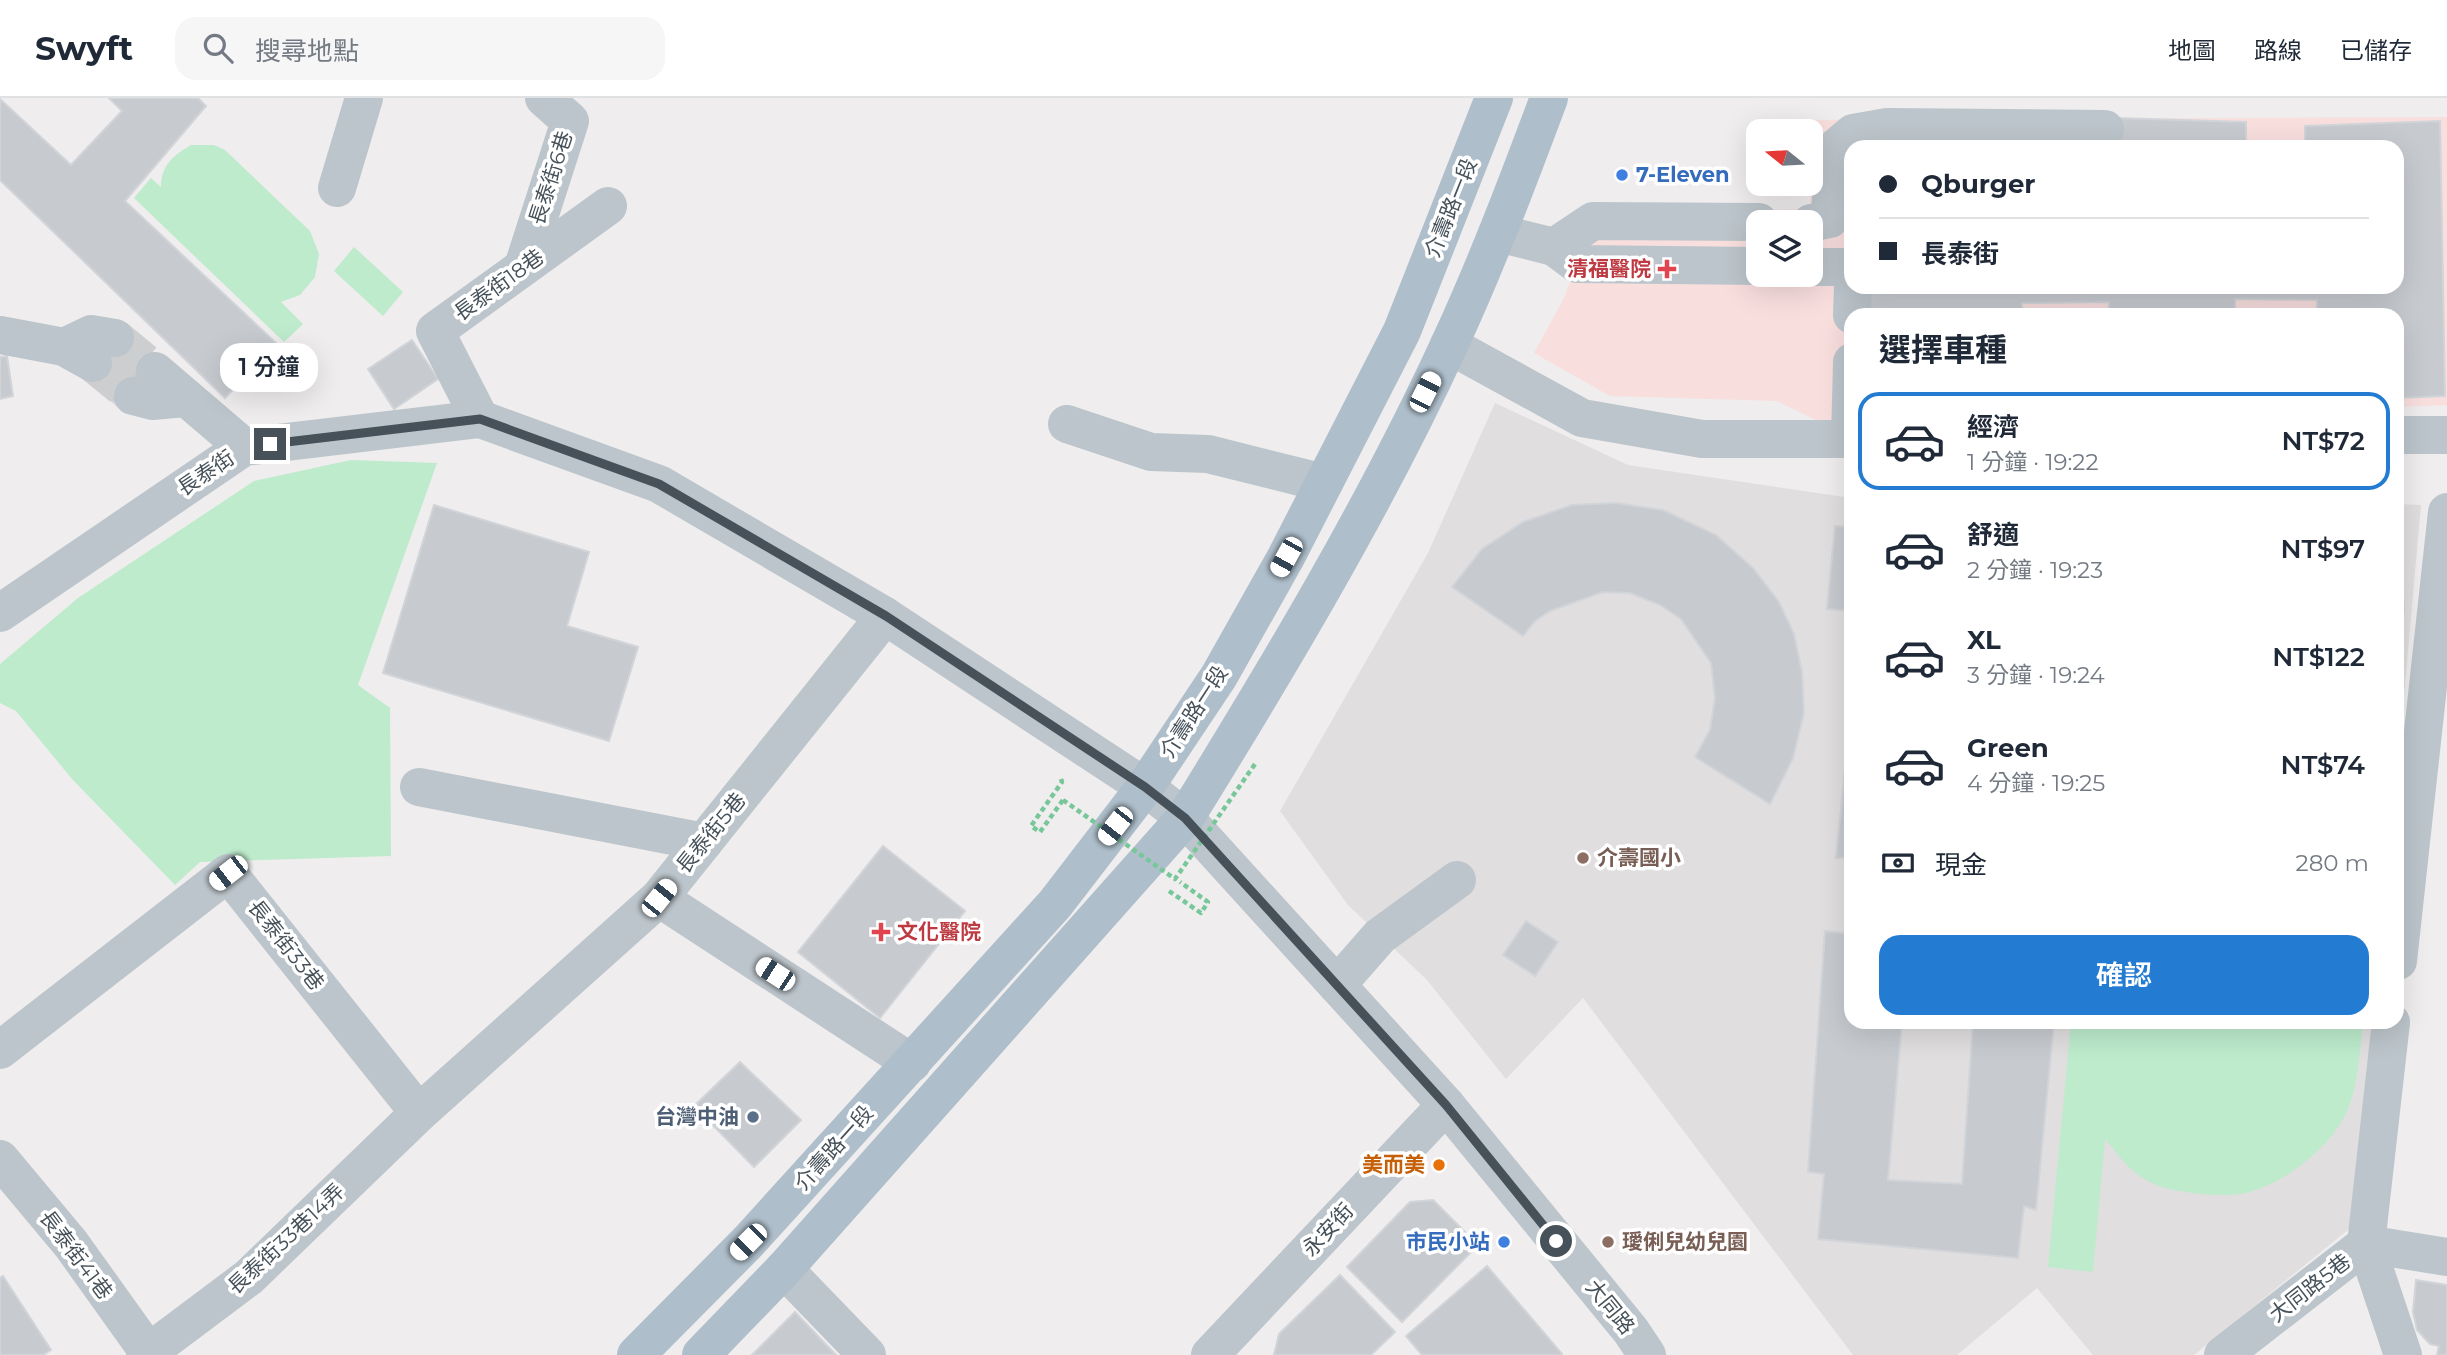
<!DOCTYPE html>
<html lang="zh-TW">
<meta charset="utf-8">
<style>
body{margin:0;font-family:Montserrat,"Noto Sans TC",sans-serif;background:#f6f6f7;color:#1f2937;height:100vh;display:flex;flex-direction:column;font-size:26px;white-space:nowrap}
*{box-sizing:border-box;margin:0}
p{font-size:23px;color:#747a83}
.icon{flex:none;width:38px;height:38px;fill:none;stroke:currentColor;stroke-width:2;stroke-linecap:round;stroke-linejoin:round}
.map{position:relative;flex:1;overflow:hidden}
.sheet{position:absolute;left:1844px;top:210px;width:560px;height:721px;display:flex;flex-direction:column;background:#fff;border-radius:21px;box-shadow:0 7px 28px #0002}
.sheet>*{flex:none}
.top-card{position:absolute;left:1844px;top:42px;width:560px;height:154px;border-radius:21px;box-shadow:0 7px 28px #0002;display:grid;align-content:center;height:154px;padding:0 35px;background:#fff}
.needle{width:46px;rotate:288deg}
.fabs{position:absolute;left:1746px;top:21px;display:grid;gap:14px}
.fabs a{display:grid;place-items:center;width:77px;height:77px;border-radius:14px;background:#fff;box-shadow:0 7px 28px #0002;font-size:35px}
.end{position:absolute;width:32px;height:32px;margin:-16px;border:9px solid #465159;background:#fff;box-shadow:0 0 0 4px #fff}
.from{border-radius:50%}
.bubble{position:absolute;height:49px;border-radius:21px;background:#fff;box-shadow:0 7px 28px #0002;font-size:23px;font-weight:600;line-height:49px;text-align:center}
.car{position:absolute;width:21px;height:42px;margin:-21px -10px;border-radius:9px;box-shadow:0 0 5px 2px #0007;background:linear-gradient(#fff 24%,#345 0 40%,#fff 0 76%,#345 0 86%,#fff 0)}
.top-card b{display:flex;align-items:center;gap:24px;height:66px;font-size:26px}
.top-card b+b{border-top:2px solid #e0e1e3}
.top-card i{width:18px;height:18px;background:#1f2937}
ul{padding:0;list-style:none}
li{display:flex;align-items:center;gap:21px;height:98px;margin:0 14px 10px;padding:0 21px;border:4px solid transparent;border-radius:21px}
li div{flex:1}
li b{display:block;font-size:26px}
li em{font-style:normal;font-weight:600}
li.on{border-color:#247cd2}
li>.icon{width:63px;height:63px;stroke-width:1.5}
h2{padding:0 35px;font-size:32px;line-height:84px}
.pay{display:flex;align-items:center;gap:18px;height:77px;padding:0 35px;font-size:26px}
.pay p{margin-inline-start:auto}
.button{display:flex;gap:14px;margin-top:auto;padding:14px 35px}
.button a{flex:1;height:80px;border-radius:21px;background:#247cd2;color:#fff;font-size:28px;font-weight:600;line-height:80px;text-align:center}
header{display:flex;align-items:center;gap:42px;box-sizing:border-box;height:98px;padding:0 35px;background:#fff;border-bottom:2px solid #e0e1e3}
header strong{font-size:33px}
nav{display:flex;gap:38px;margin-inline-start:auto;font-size:24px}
.search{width:490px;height:63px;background:#f6f6f7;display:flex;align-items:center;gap:18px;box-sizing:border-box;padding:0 24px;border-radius:21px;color:#747a83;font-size:26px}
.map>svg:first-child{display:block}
.education{fill:#e0dede}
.medical{fill:#f9dede;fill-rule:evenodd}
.green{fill:#bdebcc}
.building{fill:#c7cacf;stroke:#d1d4d8;stroke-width:2}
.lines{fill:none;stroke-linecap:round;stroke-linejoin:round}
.minor-tunnel{stroke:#cdcecf;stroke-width:38;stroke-dasharray:38 19;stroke-linecap:butt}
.path{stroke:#78c79a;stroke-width:4.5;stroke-dasharray:5 3.5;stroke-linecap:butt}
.minor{stroke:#bcc5cb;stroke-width:38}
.major{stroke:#aebeca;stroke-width:38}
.path-bridge{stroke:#78c79a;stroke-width:4.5;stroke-dasharray:5 3.5;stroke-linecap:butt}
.route{stroke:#465159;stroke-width:9}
.shop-dot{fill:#3f7fe0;stroke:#fff;stroke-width:2.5}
.health-dot{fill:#e0444e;stroke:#fff;stroke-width:2.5}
.education-dot{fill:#8d6e63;stroke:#fff;stroke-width:2.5}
.service-dot{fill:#5c6f8a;stroke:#fff;stroke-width:2.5}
.food-dot{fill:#e8710a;stroke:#fff;stroke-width:2.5}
.labels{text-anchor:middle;stroke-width:7;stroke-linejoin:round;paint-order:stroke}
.shop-label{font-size:21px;font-weight:bold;fill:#366cbe;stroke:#fff;text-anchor:start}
.street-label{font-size:21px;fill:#465159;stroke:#fff}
.health-label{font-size:21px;font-weight:bold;fill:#be3a42;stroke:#fff;text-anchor:end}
.education-label{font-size:21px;font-weight:bold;fill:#785e54;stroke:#fff;text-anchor:start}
.service-label{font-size:21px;font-weight:bold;fill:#4e5e75;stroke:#fff;text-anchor:end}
.food-label{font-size:21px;font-weight:bold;fill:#c56008;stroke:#fff;text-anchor:end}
</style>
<header>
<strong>Swyft</strong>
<div class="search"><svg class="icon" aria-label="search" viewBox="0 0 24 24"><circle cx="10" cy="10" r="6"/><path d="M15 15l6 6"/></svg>搜尋地點</div>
<nav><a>地圖</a><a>路線</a><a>已儲存</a></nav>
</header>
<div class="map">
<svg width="2447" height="1257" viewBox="0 0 2447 1257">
<rect width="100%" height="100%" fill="#efeded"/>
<g class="education">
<path d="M1495 305 1628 367 1851 400 1852 924H2373L2354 1127 2194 1257H2093L2037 1190 1957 1257H1853L1583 900 1506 981 1427 882 1348 807 1280 713 1428 455Z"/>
<path d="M2398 406 2421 407 2398 664Z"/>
</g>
<path class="medical" d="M2447 19V307L2398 309V217H1852L1851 325H1822L1777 303 1610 298 1534 255 1564 200 1596 114 1810 111 1811 33H1808V22ZM1852 49H2398V189H1852ZM1759 124H1811V177H1759Z"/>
<g class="green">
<path d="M191 47H214L225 52 310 133 319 156 315 179 300 197 281 204 303 226 284 244 134 100 151 80 161 89C161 67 174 57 191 47Z"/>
<path d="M354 149 403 194 383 218 334 173Z"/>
<path d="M351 362 437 365 358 587 390 610 391 758 200 764 175 787 72 681 16 613 0 605V566L78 500 254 383Z"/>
<path d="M2071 924H2363C2359 957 2359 993 2342 1023 2323 1055 2278 1090 2240 1096 2223 1098 2204 1097 2186 1094 2169 1092 2151 1087 2137 1076 2124 1067 2115 1052 2105 1041L2093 1174 2048 1169Z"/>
</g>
<g class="building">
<path d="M109 0H198L206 8 125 103 276 245 225 300 0 82V1L71 67 122 13Z"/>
<path d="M2116 20 2246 24V49H2114Z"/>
<path d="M2440 23 2445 298 2398 300V217H2317V202L2235 201V217H2109V204L2022 205V217H1904V212L1869 211V189H2398V49H2305V28Z"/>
<path d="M125 230 163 265 121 311 83 276Z"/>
<path d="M412 242 438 281 394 311 368 271Z"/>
<path d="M7 258 13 298 0 301V259Z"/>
<path d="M1615 405 1663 412 1716 437 1753 470 1779 504 1794 536 1802 574 1804 615 1793 660 1770 706 1695 659 1710 632 1715 600 1711 565 1681 521 1660 507 1630 495 1603 494 1550 513 1535 523 1523 538 1452 489 1482 451 1523 424 1572 407Z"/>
<path d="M434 407 589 454 567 528 638 549 609 643 383 575Z"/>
<path d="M1835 428 1852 429V513L1827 511Z"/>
<path d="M2398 470 2402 480 2404 513 2398 526Z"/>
<path d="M1852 602V760H1836Z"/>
<path d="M883 748 965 813 880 920 798 854Z"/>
<path d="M1526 823 1558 844 1535 878 1503 857Z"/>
<path d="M1825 833 1852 836V924H1902L1888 1082 1962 1086 1973 924H2054L2036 1112 2024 1108 2018 1160 1818 1141 1824 1076 1808 1074Z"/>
<path d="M740 964 801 1022 754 1069 694 1008Z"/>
<path d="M1433 1102 1478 1147 1402 1224 1347 1169 1410 1104Z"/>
<path d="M1487 1168 1562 1256 1561 1257H1422L1406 1238Z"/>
<path d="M1340 1177 1395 1234 1371 1257H1274L1279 1236Z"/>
<path d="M3 1178 51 1252 43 1257H0V1180Z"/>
<path d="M2416 1182 2447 1187V1257H2437L2439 1248 2430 1246 2417 1232 2413 1214Z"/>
<path d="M795 1214 836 1257H752Z"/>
</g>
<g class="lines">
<g class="minor-tunnel">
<path d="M115 240 155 273"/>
<path d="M93 265 133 298"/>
</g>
<g class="path">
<path d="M1061 681 1062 684 1031 728 1040 734 1063 702"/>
<path d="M1169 793 1201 815 1208 804 1180 784"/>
</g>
<g class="minor">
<path d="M337 90 364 0"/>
<path d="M1811 125 1830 121 1833 52 1853 35 1887 29 2105 31"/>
<path d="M1498 135 1554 149 1577 166 1759 168"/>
<path d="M1554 149 1593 123 1759 124"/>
<path d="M523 169 570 23 544 0"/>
<path d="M1811 169H1852"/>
<path d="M1852 217 1853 189"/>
<path d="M0 237 64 249 93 265"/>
<path d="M1449 247 1582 320 1702 341H1852"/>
<path d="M64 249 91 236 115 240"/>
<path d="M155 273 244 349"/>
<path d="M133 298 152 303 186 300"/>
<path d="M480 321 435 233 608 108"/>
<path d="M1067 326 1151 354 1208 356 1324 385"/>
<path d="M2398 337H2447"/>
<path d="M1850 341 1852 264"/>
<path d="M0 515 244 349 480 321 659 386 885 518 1145 689 1185 720 1446 1007 1631 1233 1647 1257"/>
<path d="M419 689 704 744"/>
<path d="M659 800 912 965"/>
<path d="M2398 863 2447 414"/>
<path d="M1337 887 1380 838 1457 782"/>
<path d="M2391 924 2366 1146 2403 1257"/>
<path d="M0 952 228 775 419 1015"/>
<path d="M0 1061 71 1146 149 1255"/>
<path d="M784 1171 867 1257"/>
<path d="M145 1257 249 1179 419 1015 659 800 885 518"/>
<path d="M1210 1257 1446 1007"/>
<path d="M2223 1257 2366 1146 2447 1159"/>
</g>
<g class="major">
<path d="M636 1257 748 1144 1055 806 1145 689 1219 578 1286 459 1402 233 1494 0"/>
<path d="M701 1257 784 1171 1185 720C1279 568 1375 408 1450 245 1487 165 1518 83 1549 0"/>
</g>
<path class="path-bridge" d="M1063 702 1175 781 1255 666"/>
</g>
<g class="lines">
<path class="route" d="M270 346 480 321 659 386 886 518 1145 689 1185 720 1446 1007 1556 1143"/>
</g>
<g class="shop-dot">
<circle cx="1622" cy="77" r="7"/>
<circle cx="1504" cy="1144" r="7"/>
</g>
<g class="health-dot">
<path d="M1663.5 160.5h7v7h7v7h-7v7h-7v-7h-7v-7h7z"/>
<path d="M877.5 823.5h7v7h7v7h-7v7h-7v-7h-7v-7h7z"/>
</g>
<g class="education-dot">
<circle cx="1583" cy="760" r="7"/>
<circle cx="1608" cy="1144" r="7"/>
</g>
<circle class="service-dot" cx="753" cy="1019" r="7"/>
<circle class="food-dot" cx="1439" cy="1067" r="7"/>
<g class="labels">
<g class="shop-label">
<text x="1636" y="84">7-Eleven</text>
<text x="1490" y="1151" text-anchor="end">市民小站</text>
</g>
<g class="street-label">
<text transform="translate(551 80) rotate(-72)" y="7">長泰街6巷</text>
<text transform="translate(1451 110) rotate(-68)" y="7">介壽路一段</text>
<text transform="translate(499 187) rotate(-36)" y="7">長泰街18巷</text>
<text transform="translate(206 375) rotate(-34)" y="7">長泰街</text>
<text transform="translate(1194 614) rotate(-57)" y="7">介壽路一段</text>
<text transform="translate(711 735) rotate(-51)" y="7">長泰街5巷</text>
<text transform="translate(286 847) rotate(52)" y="7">長泰街33巷</text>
<text transform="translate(834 1050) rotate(-48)" y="7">介壽路一段</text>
<text transform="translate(1328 1132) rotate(-47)" y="7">永安街</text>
<text transform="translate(286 1141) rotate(-43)" y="7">長泰街33巷14弄</text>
<text transform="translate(76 1157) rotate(53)" y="7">長泰街41巷</text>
<text transform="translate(2310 1190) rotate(-38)" y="7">大同路5巷</text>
<text transform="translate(1610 1209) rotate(51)" y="7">大同路</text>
</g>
<g class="health-label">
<text x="1651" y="178">清福醫院</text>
<text x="897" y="841" text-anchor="start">文化醫院</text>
</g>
<g class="education-label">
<text x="1597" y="767">介壽國小</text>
<text x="1622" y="1151">璦俐兒幼兒園</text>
</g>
<g class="service-label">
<text x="739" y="1026">台灣中油</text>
</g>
<g class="food-label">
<text x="1425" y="1074">美而美</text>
</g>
</g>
</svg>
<div class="fabs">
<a><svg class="needle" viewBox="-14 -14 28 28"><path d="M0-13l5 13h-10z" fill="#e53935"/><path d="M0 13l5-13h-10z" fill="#747a83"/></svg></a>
<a><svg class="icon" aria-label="layers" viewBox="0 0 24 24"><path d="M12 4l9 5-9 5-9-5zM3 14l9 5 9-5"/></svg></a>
</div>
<i class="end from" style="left:1556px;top:1143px"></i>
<i class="end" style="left:270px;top:346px"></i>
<div class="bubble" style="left:220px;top:245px;width:98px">1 分鐘</div>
<i class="car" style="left:1425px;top:294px;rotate:27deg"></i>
<i class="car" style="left:1286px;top:459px;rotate:209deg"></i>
<i class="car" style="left:1115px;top:728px;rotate:218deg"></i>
<i class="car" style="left:228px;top:775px;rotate:232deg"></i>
<i class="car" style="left:659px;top:800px;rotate:39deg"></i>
<i class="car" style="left:775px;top:876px;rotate:303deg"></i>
<i class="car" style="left:748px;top:1144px;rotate:225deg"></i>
<div class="top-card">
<b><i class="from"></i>Qburger</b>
<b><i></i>長泰街</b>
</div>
<section class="sheet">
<h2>選擇車種</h2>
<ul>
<li class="on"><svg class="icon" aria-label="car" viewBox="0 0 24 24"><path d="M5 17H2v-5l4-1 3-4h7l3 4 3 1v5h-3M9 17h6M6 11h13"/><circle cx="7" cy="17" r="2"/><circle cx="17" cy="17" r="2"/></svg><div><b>經濟</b><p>1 分鐘 · 19:22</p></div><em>NT$72</em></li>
<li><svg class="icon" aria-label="car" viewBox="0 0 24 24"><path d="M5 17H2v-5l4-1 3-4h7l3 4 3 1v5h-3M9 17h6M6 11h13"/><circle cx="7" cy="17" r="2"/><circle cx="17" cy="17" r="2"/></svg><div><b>舒適</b><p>2 分鐘 · 19:23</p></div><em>NT$97</em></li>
<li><svg class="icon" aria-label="car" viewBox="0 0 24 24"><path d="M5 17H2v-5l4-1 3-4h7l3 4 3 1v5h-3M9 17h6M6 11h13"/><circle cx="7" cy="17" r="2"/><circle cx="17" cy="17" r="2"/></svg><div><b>XL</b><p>3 分鐘 · 19:24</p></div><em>NT$122</em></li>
<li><svg class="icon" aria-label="car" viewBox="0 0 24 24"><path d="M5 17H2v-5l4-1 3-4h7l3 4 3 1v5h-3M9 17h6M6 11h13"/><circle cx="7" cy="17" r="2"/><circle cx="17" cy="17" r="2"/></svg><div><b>Green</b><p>4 分鐘 · 19:25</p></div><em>NT$74</em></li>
</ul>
<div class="pay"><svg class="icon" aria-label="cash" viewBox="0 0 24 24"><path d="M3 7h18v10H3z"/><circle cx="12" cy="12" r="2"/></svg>現金<p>280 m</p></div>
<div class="button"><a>確認</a></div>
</section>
</div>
